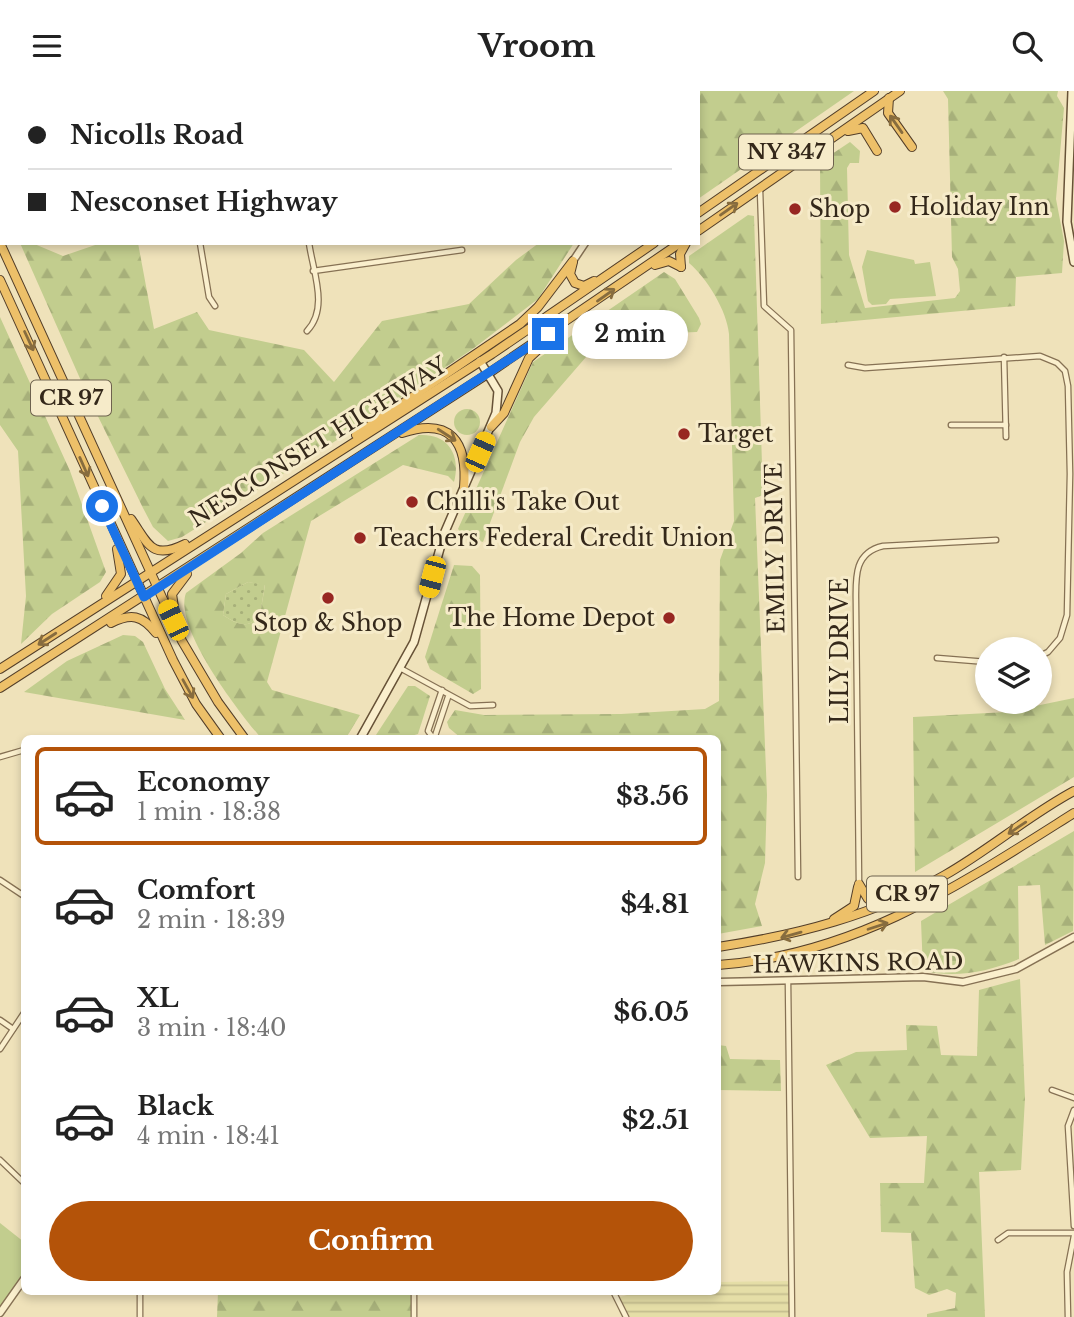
<!DOCTYPE html>
<meta charset="utf-8">
<style>
body{margin:0;font-family:"Libre Baskerville",serif;background:#f6f6f6;color:#222;height:100vh;display:flex;flex-direction:column;font-size:26px;white-space:nowrap}
*{box-sizing:border-box;margin:0}
p{font-size:23px;color:#767676}
.icon{flex:none;width:38px;height:38px;fill:none;stroke:currentColor;stroke-width:2;stroke-linecap:round;stroke-linejoin:round}
.map{position:relative;flex:1;overflow:hidden}
.sheet{position:absolute;left:21px;top:644px;width:700px;height:560px;display:flex;flex-direction:column;background:#fff;border-radius:10px;box-shadow:0 4px 10px #0003}
.sheet>*{flex:none}
.guide{position:absolute;left:0px;top:0px;width:700px;height:154px;box-shadow:0 4px 10px #0003;display:grid;align-content:center;height:154px;padding:0 28px;background:#fff}
.controls{position:absolute;left:975px;top:546px;display:grid;gap:14px}
.controls a{display:grid;place-items:center;width:77px;height:77px;border-radius:50%;background:#fff;box-shadow:0 4px 10px #0003;font-size:35px}
.end{position:absolute;width:32px;height:32px;margin:-16px;border:9px solid #1a73e8;background:#fff;box-shadow:0 0 0 4px #fff}
.from{border-radius:50%}
.bubble{position:absolute;height:49px;border-radius:24px;background:#fff;box-shadow:0 4px 10px #0003;font-size:23px;font-weight:700;line-height:49px;text-align:center}
.car{position:absolute;width:21px;height:42px;margin:-21px -10px;border-radius:9px;box-shadow:0 0 5px 2px #0007;background:linear-gradient(#f5c518 24%,#345 0 40%,#f5c518 0 76%,#345 0 86%,#f5c518 0)}
.guide b{display:flex;align-items:center;gap:24px;height:66px;font-size:26px}
.guide b+b{border-top:2px solid #e0e0e0}
.guide i{width:18px;height:18px;background:#222}
ul{padding:12px 0 0;list-style:none}
li{display:flex;align-items:center;gap:21px;height:98px;margin:0 14px 10px;padding:0 14px;border:4px solid transparent;border-radius:10px}
li div{flex:1}
li b{display:block;font-size:26px}
li em{font-style:normal;font-weight:700}
li.selected{border-color:#b45309}
li>.icon{width:63px;height:63px;stroke-width:1.5}
.cta{display:flex;gap:14px;margin-top:auto;padding:14px 28px}
.cta a{flex:1;height:80px;border-radius:42px;background:#b45309;color:#fff;font-size:28px;font-weight:700;line-height:80px;text-align:center}
header{display:flex;justify-content:space-between;align-items:center;height:91px;padding:0 28px;background:#fff;font-size:32px;font-weight:700}
.map>svg:first-child{display:block}
.farmland{fill:url(#farmland-rules)}
.grass{fill:url(#grass-dots)}
.forest{fill:url(#forest-firs);fill-rule:evenodd}
.park{fill:#c2cd8e}
.lines{fill:none;stroke-linecap:round;stroke-linejoin:round}
.minor-casing{stroke:#867154;stroke-width:7}
.tertiary-casing{stroke:#867154;stroke-width:9}
.secondary-casing{stroke:#675237;stroke-width:10}
.trunk-casing{stroke:#533e29;stroke-width:10}
.minor{stroke:#faefcd;stroke-width:4.5}
.tertiary{stroke:#faefcd;stroke-width:6}
.secondary{stroke:#faefcd;stroke-width:7}
.trunk{stroke:#edc069;stroke-width:8}
.oneway{stroke:#876c3e}
.route{stroke:#1a73e8;stroke-width:9}
.poi-dot{fill:#972722;stroke:#f6ebc9;stroke-width:2.5}
.labels{text-anchor:middle;stroke-width:6;stroke-linejoin:round;paint-order:stroke}
.shield{fill:#f6ebc9;stroke:#6e624e;stroke-width:2}
.shield-label{font-size:21px;font-weight:bold;fill:#34281a}
.poi-label{font-size:23px;fill:#34281a;stroke:#f6ebc9;text-anchor:start}
.street-label{font-size:23px;fill:#34281a;stroke:#f6ebc9}
</style>
<header><svg class="icon" aria-label="menu" viewBox="0 0 24 24"><path d="M4 6h16M4 12h16M4 18h16"/></svg>Vroom<svg class="icon" aria-label="search" viewBox="0 0 24 24"><circle cx="10" cy="10" r="6"/><path d="M15 15l6 6"/></svg></header>
<div class="map">
<svg width="1074" height="1226" viewBox="0 0 1074 1226">
<defs>
<pattern id="farmland-rules" width="6" height="5" patternUnits="userSpaceOnUse" patternTransform="scale(1.75)"><rect width="6" height="5" fill="#e5dea7"/><path d="M0 2.5h6" fill="none" stroke="#c5be8f"/></pattern>
<pattern id="grass-dots" width="8" height="8" patternUnits="userSpaceOnUse" patternTransform="scale(1.75)"><rect width="8" height="8" fill="#c2cd8e"/><path d="M2 2h.1M6 6h.1" fill="none" stroke="#a7b07a" stroke-width="1.8" stroke-linecap="round"/></pattern>
<pattern id="forest-firs" width="22" height="20" patternUnits="userSpaceOnUse" patternTransform="scale(1.75)"><rect width="22" height="20" fill="#c2cd8e"/><path d="M5 1l3.5 6h-7zM16 11l3.5 6h-7z" fill="#a7b07a"/></pattern>
</defs>
<rect width="100%" height="100%" fill="#efe2ba"/>
<path class="farmland" d="M790 1190 791 1226H626L617 1207 637 1201 718 1200V1191Z"/>
<path class="grass" d="M248 491 265 493 260 524C249 539 236 533 223 524L226 503Z"/>
<g class="forest">
<path d="M674 0H854L698 108V2Z"/>
<path d="M943 0H1058L1057 5 1064 17 1056 108 1064 150 1062 182 1016 186 1015 215 821 233 820 71 850 51 860 60 859 72H850L847 77 849 164 865 217 955 207 960 200 958 178 952 166 948 8Z"/>
<path d="M748 124 754 125 763 404 755 407 767 704 765 772 755 813 762 835 718 843V648L461 647 449 637 447 631 455 619 484 624 621 623 705 618 719 610 720 469 734 430 729 243C727 220 707 187 689 172V165Z"/>
<path d="M20 152H32L63 165 101 152H138L154 238 197 221 209 239 304 259 334 291 382 230 469 213 516 169 539 152H574L538 208 474 257 356 337 182 446 168 450 153 436 143 417 86 301Z"/>
<path d="M664 181 675 188 699 227 701 233 697 241 620 244 593 258 534 326 520 351 483 451 464 445 458 438 533 271Z"/>
<path d="M0 226 70 380 106 481 100 491 52 523 21 553 26 505 18 360 0 334Z"/>
<circle cx="467" cy="331" r="13"/>
<path d="M419 344C449 342 461 365 454 391L448 385 403 374 311 430 267 591 272 599 360 624 346 647H261C239 621 173 536 186 502L241 462 263 442ZM248 491 265 494 260 524C249 539 236 533 223 524L226 503Z"/>
<path d="M454 474 472 475 480 484 481 598 473 603 430 578 425 566Z"/>
<path d="M123 544 135 545 143 551 165 598 185 629 24 601 67 570Z"/>
<path d="M408 595H415L430 605 418 643 404 647H374Z"/>
<path d="M1074 607V686L915 781 913 626 1007 621Z"/>
<path d="M1074 740 1073 840 1045 854 1040 794 1018 795 1019 868C986 881 958 887 923 880L921 830Z"/>
<path d="M1020 888 1025 1007 1021 1079 979 1081 985 1226H927V1223L955 1217 956 1202 947 1198 929 1204 915 1197 911 1142 881 1141 880 1092H924L927 1045 870 1047 826 974 856 961 907 959 906 934 937 935 941 964 977 965 979 899Z"/>
<path d="M718 954 726 955 730 968 780 969 781 1000 718 999Z"/>
<path d="M218 1201H413L414 1226H217Z"/>
</g>
<g class="park">
<path d="M867 159 914 169 915 173 930 171 936 205 890 208 886 213 872 214 868 210 862 176Z"/>
<path d="M0 1132 24 1151V1186L0 1220Z"/>
</g>
<g class="lines">
<g class="minor-casing">
<g id="minor">
<path d="M438 0 439 2"/>
<path d="M615 0 626 2"/>
<path d="M591 2 604 0"/>
<path d="M760 99 764 215 791 239 798 786"/>
<path d="M200 152 209 206 215 215"/>
<path d="M313 180 462 159"/>
<path d="M307 240C329 217 313 181 309 152"/>
<path d="M1004 266 1006 346"/>
<path d="M848 274 865 277 1040 265 1057 272 1065 280 1068 295 1070 383 1067 524 1060 547 1048 561 1040 565"/>
<path d="M951 334H1006"/>
<path d="M937 567 987 571"/>
<path d="M400 577 470 615 493 614"/>
<path d="M434 648 428 640 442 599"/>
<path d="M434 648 448 606"/>
<path d="M0 666 24 659"/>
<path d="M0 789 24 805"/>
<path d="M859 792 856 516C856 490 852 462 883 455L996 449"/>
<path d="M788 890 792 1226"/>
<path d="M0 929 13 938"/>
<path d="M0 958 24 922"/>
<path d="M1052 999 1074 1007"/>
<path d="M1074 1019 1068 1035 1074 1135"/>
<path d="M0 1069 24 1092"/>
<path d="M998 1149 1008 1142H1074"/>
<path d="M140 1200V1226"/>
<path d="M613 1200 626 1226"/>
<path d="M414 1226V1200"/>
<path d="M1068 1226 1067 1181 1074 1145"/>
</g>
</g>
<g class="tertiary-casing">
<g id="tertiary">
<path d="M666 2 667 0"/>
<path d="M573 170 585 152"/>
<path d="M718 891 923 886 963 891 1016 878 1074 846"/>
<path d="M0 1222 24 1188"/>
</g>
</g>
<g class="secondary-casing">
<g id="secondary">
<path d="M1072 0 1067 131 1074 171"/>
<path d="M360 648 414 551 444 443 496 322 498 300 480 270"/>
</g>
</g>
<g class="trunk-casing">
<g id="trunk">
<path d="M889 7 888 22 912 56"/>
<path d="M848 40 863 37 877 60"/>
<path d="M698 122 874 0"/>
<path d="M698 140 900 0"/>
<path d="M0 152 182 550 218 611 245 648"/>
<path d="M573 171 570 183 575 192 584 195 594 190"/>
<path d="M655 174 669 170 681 176"/>
<path d="M681 176 680 163 686 152"/>
<path d="M0 189 173 569 196 613 221 648"/>
<path d="M491 336 504 322 529 267 558 240"/>
<path d="M402 342C450 326 468 350 464 397"/>
<path d="M356 344 520 233 538 216 573 170"/>
<path d="M131 428C148 452 151 470 185 453"/>
<path d="M106 505 121 483 117 458"/>
<path d="M175 523 172 503 187 483"/>
<path d="M111 532C131 522 142 524 156 542"/>
<path d="M0 578 492 263 654 152"/>
<path d="M0 597 489 282 680 152"/>
<path d="M859 793 868 808 897 805"/>
<path d="M834 828 854 815 858 796"/>
<path d="M718 856C797 844 875 824 945 784 989 759 1029 724 1074 700"/>
<path d="M718 874C856 864 960 794 1074 722"/>
</g>
</g>
<use href="#minor" class="minor"/>
<use href="#tertiary" class="tertiary"/>
<use href="#secondary" class="secondary"/>
<use href="#trunk" class="trunk"/>
</g>
<defs><path id="oneway-shaft" d="M-6 0H5M1.5-3L5.5 0L1.5 3" fill="none" stroke-width="1.6" stroke-linecap="round" stroke-linejoin="round" transform="scale(1.75)"/></defs>
<g class="oneway">
<use href="#oneway-shaft" transform="translate(896 33) rotate(-125)"/>
<use href="#oneway-shaft" transform="translate(729 118) rotate(-35)"/>
<use href="#oneway-shaft" transform="translate(606 204) rotate(-35)"/>
<use href="#oneway-shaft" transform="translate(29 250) rotate(65)"/>
<use href="#oneway-shaft" transform="translate(447 344) rotate(33)"/>
<use href="#oneway-shaft" transform="translate(84 376) rotate(66)"/>
<use href="#oneway-shaft" transform="translate(47 548) rotate(147)"/>
<use href="#oneway-shaft" transform="translate(188 598) rotate(61)"/>
<use href="#oneway-shaft" transform="translate(1017 737) rotate(146)"/>
<use href="#oneway-shaft" transform="translate(878 835) rotate(-18)"/>
<use href="#oneway-shaft" transform="translate(791 844) rotate(164)"/>
</g>
<g class="lines">
<path class="route" d="M102 415 144 506 548 243"/>
</g>
<g class="poi-dot">
<circle cx="895" cy="116" r="7"/>
<circle cx="795" cy="118" r="7"/>
<circle cx="684" cy="343" r="7"/>
<circle cx="412" cy="411" r="7"/>
<circle cx="360" cy="447" r="7"/>
<circle cx="328" cy="507" r="7"/>
<circle cx="669" cy="527" r="7"/>
</g>
<g class="labels">
<g class="shield">
<rect x="739" y="43.5" width="94" height="35" rx="5"/>
<rect x="31" y="289.5" width="80" height="35" rx="5"/>
<rect x="867" y="785.5" width="80" height="35" rx="5"/>
</g>
<g class="shield-label">
<text x="786" y="68">NY 347</text>
<text x="71" y="314">CR 97</text>
<text x="907" y="810">CR 97</text>
</g>
<g class="poi-label">
<text x="909" y="124">Holiday Inn</text>
<text x="809" y="126">Shop</text>
<text x="698" y="351">Target</text>
<text x="426" y="419">Chilli's Take Out</text>
<text x="374" y="455">Teachers Federal Credit Union</text>
<text x="655" y="535" text-anchor="end">The Home Depot</text>
<text x="328" y="540" text-anchor="middle">Stop &amp; Shop</text>
</g>
<g class="street-label">
<text transform="translate(318 351) rotate(-32)" y="8">NESCONSET HIGHWAY</text>
<text transform="translate(775 457) rotate(-91)" y="8">EMILY DRIVE</text>
<text transform="translate(840 560) rotate(-90)" y="8">LILY DRIVE</text>
<text transform="translate(858 872) rotate(-1)" y="8">HAWKINS ROAD</text>
</g>
</g>
</svg>
<div class="controls">
<a><svg class="icon" aria-label="layers" viewBox="0 0 24 24"><path d="M12 4l9 5-9 5-9-5zM3 14l9 5 9-5"/></svg></a>
</div>
<i class="end from" style="left:102px;top:415px"></i>
<i class="end" style="left:548px;top:243px"></i>
<div class="bubble" style="left:572px;top:219px;width:116px">2 min</div>
<i class="car" style="left:480px;top:361px;rotate:24deg"></i>
<i class="car" style="left:432px;top:486px;rotate:195deg"></i>
<i class="car" style="left:173px;top:529px;rotate:335deg"></i>
<div class="guide">
<b><i class="from"></i>Nicolls Road</b>
<b><i></i>Nesconset Highway</b>
</div>
<section class="sheet">
<ul>
<li class="selected"><svg class="icon" aria-label="car" viewBox="0 0 24 24"><path d="M5 17H2v-5l4-1 3-4h7l3 4 3 1v5h-3M9 17h6M6 11h13"/><circle cx="7" cy="17" r="2"/><circle cx="17" cy="17" r="2"/></svg><div><b>Economy</b><p>1 min · 18:38</p></div><em>$3.56</em></li>
<li><svg class="icon" aria-label="car" viewBox="0 0 24 24"><path d="M5 17H2v-5l4-1 3-4h7l3 4 3 1v5h-3M9 17h6M6 11h13"/><circle cx="7" cy="17" r="2"/><circle cx="17" cy="17" r="2"/></svg><div><b>Comfort</b><p>2 min · 18:39</p></div><em>$4.81</em></li>
<li><svg class="icon" aria-label="car" viewBox="0 0 24 24"><path d="M5 17H2v-5l4-1 3-4h7l3 4 3 1v5h-3M9 17h6M6 11h13"/><circle cx="7" cy="17" r="2"/><circle cx="17" cy="17" r="2"/></svg><div><b>XL</b><p>3 min · 18:40</p></div><em>$6.05</em></li>
<li><svg class="icon" aria-label="car" viewBox="0 0 24 24"><path d="M5 17H2v-5l4-1 3-4h7l3 4 3 1v5h-3M9 17h6M6 11h13"/><circle cx="7" cy="17" r="2"/><circle cx="17" cy="17" r="2"/></svg><div><b>Black</b><p>4 min · 18:41</p></div><em>$2.51</em></li>
</ul>
<div class="cta"><a>Confirm</a></div>
</section>
</div>
